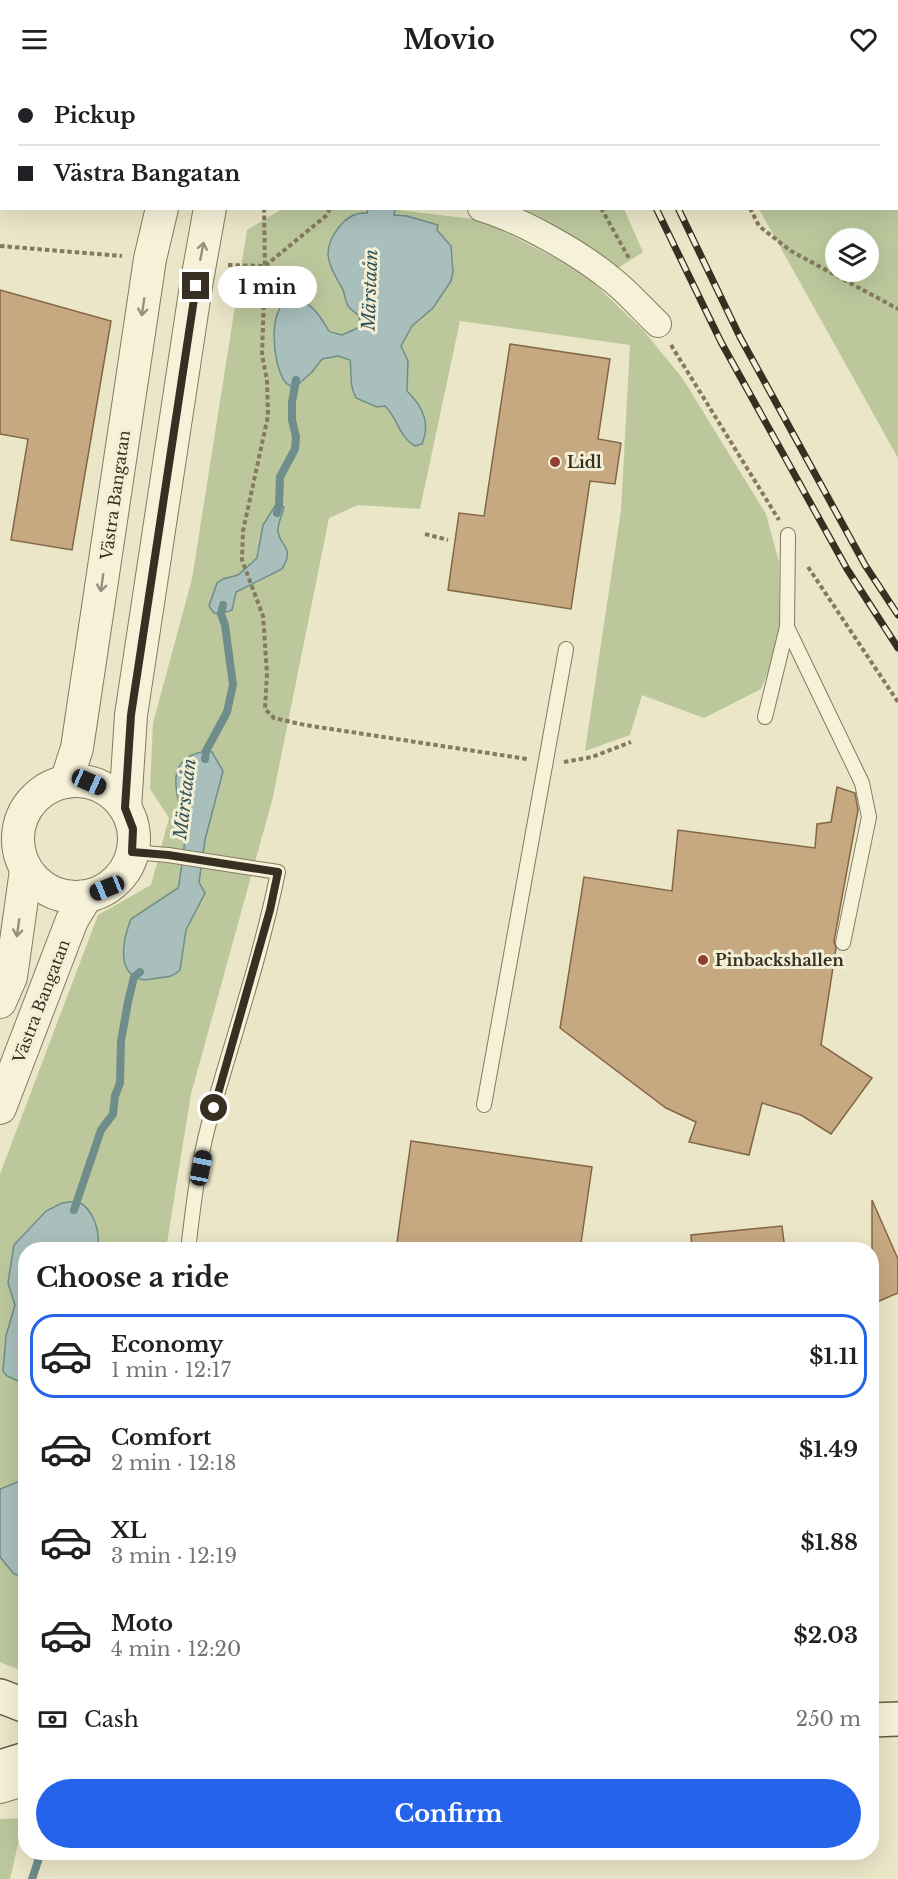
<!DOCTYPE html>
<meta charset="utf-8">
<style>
body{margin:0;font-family:"Libre Baskerville",serif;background:#f2f2f2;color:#202124;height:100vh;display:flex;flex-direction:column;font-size:22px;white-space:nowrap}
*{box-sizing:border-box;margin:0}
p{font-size:20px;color:#757577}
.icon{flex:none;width:33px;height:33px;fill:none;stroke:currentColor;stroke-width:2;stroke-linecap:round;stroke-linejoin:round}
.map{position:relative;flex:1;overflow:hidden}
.drawer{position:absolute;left:18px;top:1164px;width:861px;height:618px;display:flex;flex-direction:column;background:#fff;border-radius:24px;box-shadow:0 6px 24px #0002}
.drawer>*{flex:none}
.banner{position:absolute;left:0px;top:0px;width:898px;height:132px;box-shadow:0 6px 24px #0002;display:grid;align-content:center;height:132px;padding:0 18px;background:#fff}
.controls{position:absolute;left:825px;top:150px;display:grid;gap:12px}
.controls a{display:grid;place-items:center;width:54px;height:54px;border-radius:50%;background:#fff;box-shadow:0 6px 24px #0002;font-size:30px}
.end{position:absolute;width:27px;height:27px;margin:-14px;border:8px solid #372f21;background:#fff;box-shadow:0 0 0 3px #fff}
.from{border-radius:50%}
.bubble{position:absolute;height:42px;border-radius:21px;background:#fff;box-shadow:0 6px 24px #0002;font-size:20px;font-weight:800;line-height:42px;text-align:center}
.car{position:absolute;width:18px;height:36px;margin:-18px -9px;border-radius:8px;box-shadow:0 0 4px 2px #0007;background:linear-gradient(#222 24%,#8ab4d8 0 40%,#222 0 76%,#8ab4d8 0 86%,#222 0)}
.banner b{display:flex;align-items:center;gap:21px;height:57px;font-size:22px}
.banner b+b{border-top:2px solid #e0e0e0}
.banner i{width:15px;height:15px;background:#202124}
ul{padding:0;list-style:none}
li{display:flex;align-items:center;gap:18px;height:84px;margin:0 12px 9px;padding:0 6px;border:3px solid transparent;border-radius:24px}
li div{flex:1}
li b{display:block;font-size:22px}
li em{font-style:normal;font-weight:800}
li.selected{border-color:#2563eb}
li>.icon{width:54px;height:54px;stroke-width:1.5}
h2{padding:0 18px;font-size:27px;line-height:72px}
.pay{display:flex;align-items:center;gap:15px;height:66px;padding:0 18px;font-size:22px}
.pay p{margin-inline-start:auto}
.button{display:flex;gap:12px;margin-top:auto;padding:12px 18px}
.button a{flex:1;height:69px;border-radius:36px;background:#2563eb;color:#fff;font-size:24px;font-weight:800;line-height:69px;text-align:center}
header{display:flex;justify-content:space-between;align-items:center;height:78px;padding:0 18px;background:#fff;font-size:27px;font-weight:800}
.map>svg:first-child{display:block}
.green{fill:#bcc89c;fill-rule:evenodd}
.water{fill:#a8bfbc;stroke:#6f8d8a;stroke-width:1.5}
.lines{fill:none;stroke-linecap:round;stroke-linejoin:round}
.stream{stroke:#6f8d8a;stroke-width:8}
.building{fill:#c6a881;stroke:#826746;stroke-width:1.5}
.service-casing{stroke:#85795e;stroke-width:16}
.minor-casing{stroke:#85795e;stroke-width:28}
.tertiary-casing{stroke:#85795e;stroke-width:34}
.secondary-casing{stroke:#675a41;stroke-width:36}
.path{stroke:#85795e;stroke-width:4;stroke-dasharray:4.5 3;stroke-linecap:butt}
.service{stroke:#f6f2da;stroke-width:14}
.minor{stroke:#f6f2da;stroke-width:26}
.tertiary{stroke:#f6f2da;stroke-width:32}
.secondary{stroke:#f6f2da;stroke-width:33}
.rail-casing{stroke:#372f21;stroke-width:7}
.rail{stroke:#f3efd6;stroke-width:4.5;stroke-dasharray:14;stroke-linecap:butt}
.oneway{stroke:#96907e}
.route{stroke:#372f21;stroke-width:8}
.poi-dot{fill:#8f4033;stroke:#f3efd6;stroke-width:2}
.labels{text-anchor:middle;stroke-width:6;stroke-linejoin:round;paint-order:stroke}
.poi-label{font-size:16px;font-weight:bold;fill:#372f21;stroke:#f3efd6;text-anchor:start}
.street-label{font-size:16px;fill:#372f21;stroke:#f3efd6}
.water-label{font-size:18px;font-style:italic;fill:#315255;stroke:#f3efd6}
</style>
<header><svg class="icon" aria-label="menu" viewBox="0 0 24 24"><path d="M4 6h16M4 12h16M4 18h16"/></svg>Movio<svg class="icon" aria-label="heart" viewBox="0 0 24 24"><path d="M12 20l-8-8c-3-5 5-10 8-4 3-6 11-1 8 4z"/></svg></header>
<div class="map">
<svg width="898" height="1801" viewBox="0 0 898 1801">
<rect width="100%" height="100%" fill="#ebe6c8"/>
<g class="green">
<path d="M686 0H898V380L759 131 897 130V2ZM836 160H868V194H836Z"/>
<path d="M282 131H390L481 142 581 193 643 252 683 301 766 436 779 484V567L761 611 704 640 642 617 630 657 585 673 621 432 630 267 460 243 420 431 358 427 329 440 273 719 191 1016 166 1171 26 1172 25 1594 0 1584V1096L98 837 151 807 169 740 150 711 153 645 192 501 247 152Z"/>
<path d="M519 131H624L643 174 618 190 548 145Z"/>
<path d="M24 1740 10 1801H0V1741Z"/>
</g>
<g class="water">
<path d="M368 131H395L394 137 407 138 438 147 437 152 451 168 453 194 451 203 433 230 412 248 401 268 408 283 407 313C422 328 431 344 422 366L415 368C398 358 398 340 385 328L377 329 356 320C349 307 352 296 350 282L338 278 322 281 312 294 294 310C292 308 288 307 286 305 272 290 265 218 296 222 309 223 318 235 324 245 326 247 327 251 329 253 332 255 339 256 342 257L360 249 359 238C356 235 350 231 348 228 345 223 345 215 342 210 329 187 320 173 339 149 346 140 355 134 367 135Z"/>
<path d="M279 427 284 429C283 436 277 446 278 454 281 469 295 470 282 491L236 514 232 532 221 536 214 535 209 528 217 505 223 501 238 497 257 480 263 447 275 428Z"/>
<path d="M206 673 212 674 223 693 205 762 199 804 205 815 186 852 180 892C173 899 168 899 158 900 151 901 142 904 135 899 116 888 125 856 131 841L178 810 179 806C181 791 184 775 185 759 185 729 154 681 206 673Z"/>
<path d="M77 1123C94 1131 100 1153 98 1171L26 1172 25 1306 7 1298 3 1293 6 1258 15 1227 8 1205 14 1167 46 1133 62 1125Z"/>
<path d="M25 1401V1499L14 1496 0 1479V1411Z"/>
</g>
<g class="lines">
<g class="stream">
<path d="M277 435 279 427 280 399 295 371 296 359 292 342V324L296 302"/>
<path d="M205 681 206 673 227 634 233 607 225 547 221 536 223 527"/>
<path d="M74 1132 101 1052 113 1036 115 1018 120 1005 121 963 128 924 134 899 140 894"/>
<path d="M32 1801 41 1774"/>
</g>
</g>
<g class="building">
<path d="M0 212 111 243 72 472 11 462 28 361 0 356Z"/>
<path d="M510 266 610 281 598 361 621 365 615 406 590 403 571 531 448 512 459 435 484 438Z"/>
<path d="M837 709 855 715 858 732 834 863 836 870 821 967 872 1000 831 1056 801 1037 762 1025 749 1077 689 1064 696 1044 666 1030 560 950 584 799 672 813 678 752 815 770 817 746 831 744Z"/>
<path d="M411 1063 592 1089 580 1172H396Z"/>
<path d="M872 1122 898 1181V1215L872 1226Z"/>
<path d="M782 1148 785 1172H692L691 1157Z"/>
</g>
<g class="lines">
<g class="service-casing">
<g id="service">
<path d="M96 2V0"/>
<path d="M0 15H2"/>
<path d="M787 549 862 705 869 739 843 865"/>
<path d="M765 639 787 549 788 457"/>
<path d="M132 774 168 777 278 794C261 879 232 962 209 1045 198 1086 193 1130 188 1172"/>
<path d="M484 1027 566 571"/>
</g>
</g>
<g class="minor-casing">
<g id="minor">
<path d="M0 115H2"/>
<path d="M481 130C521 142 578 174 611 201 628 214 642 231 658 246"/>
</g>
</g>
<g class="tertiary-casing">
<g id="tertiary">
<path d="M172 0V2"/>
<path d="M214 0V2"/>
<circle cx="76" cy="761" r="58"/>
<path d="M66 704 77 670 150 181 162 130"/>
<path d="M125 730 131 637 196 208 210 130"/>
<path d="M0 924 11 899 26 792"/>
<path d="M0 1030 72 842 86 819"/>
<path d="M0 1709 26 1701"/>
</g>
</g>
<g class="secondary-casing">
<g id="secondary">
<path d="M0 1618 26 1628"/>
<path d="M872 1642 898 1641"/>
<path d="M0 1689 26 1681"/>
</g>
</g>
<g class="path">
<path d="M265 0V2"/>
<path d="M458 0 459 2"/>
<path d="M538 0V2"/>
<path d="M692 0 693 2"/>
<path d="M264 130 265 188 262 277 267 302 268 338 243 453 242 482 263 538 267 595 265 631 274 640 305 647 527 681"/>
<path d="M601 130 630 182"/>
<path d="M750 130 759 148 791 173 898 231"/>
<path d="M0 168 122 178"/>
<path d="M228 187 265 188 327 137 330 130"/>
<path d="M671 267 779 442"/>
<path d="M425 456 448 462"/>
<path d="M808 489 898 624"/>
<path d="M564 684 592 679 631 664"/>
</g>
<use href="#service" class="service"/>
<use href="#minor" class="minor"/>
<use href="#tertiary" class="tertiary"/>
<use href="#secondary" class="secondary"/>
<g class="rail-casing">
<g id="rail">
<path d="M594 0 595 2"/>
<path d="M616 0V2"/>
<path d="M656 130 721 264 847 491 898 570"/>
<path d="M678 130 740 259 865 487 898 537"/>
</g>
</g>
<use href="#rail" class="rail"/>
</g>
<defs><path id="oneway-shaft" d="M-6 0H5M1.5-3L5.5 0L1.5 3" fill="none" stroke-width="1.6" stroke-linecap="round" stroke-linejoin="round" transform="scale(1.5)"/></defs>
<g class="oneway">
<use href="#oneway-shaft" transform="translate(202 173) rotate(-79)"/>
<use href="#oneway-shaft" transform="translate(143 229) rotate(98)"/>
<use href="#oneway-shaft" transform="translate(102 505) rotate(98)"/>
<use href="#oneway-shaft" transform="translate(18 850) rotate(98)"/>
</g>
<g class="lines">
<path class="route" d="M196 208 131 637 125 730 133 751 132 774 168 777 278 794 270 832 214 1030"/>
</g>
<g class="poi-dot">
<circle cx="555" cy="384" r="6"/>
<circle cx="703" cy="882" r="6"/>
</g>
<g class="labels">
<g class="poi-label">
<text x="567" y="390">Lidl</text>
<text x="715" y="888">Pinbackshallen</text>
</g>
<g class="street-label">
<text transform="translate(115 417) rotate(-82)" y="6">Västra Bangatan</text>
<text transform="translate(41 923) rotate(-69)" y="6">Västra Bangatan</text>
</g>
<g class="water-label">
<text transform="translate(370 212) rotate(-88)" y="6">Märstaån</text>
<text transform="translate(185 721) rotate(-83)" y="6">Märstaån</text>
</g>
</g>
</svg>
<div class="controls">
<a><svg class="icon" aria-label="layers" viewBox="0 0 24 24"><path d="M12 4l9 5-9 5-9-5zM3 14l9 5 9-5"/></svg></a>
</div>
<i class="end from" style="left:214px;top:1030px"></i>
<i class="end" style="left:196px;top:208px"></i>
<div class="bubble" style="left:218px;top:188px;width:99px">1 min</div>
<i class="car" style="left:89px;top:704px;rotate:114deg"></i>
<i class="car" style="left:107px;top:810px;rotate:248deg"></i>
<i class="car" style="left:201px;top:1090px;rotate:11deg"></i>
<div class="banner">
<b><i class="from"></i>Pickup</b>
<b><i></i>Västra Bangatan</b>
</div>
<section class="drawer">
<h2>Choose a ride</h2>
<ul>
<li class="selected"><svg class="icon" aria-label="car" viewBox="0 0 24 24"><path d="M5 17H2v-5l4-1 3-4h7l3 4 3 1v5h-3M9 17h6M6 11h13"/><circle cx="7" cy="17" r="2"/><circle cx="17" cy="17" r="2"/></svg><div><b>Economy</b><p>1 min · 12:17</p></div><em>$1.11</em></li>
<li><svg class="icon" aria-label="car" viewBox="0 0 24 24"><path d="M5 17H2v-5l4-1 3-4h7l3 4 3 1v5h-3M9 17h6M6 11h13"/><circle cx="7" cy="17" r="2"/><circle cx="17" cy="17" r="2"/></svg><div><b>Comfort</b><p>2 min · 12:18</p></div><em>$1.49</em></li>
<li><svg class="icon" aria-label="car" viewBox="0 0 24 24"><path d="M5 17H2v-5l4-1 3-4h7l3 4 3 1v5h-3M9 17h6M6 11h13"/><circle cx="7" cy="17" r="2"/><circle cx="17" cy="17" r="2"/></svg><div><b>XL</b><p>3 min · 12:19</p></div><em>$1.88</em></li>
<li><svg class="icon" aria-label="car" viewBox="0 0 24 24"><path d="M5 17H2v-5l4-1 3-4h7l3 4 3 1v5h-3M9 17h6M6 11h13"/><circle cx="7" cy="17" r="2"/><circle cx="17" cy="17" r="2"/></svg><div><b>Moto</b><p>4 min · 12:20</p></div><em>$2.03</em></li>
</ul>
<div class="pay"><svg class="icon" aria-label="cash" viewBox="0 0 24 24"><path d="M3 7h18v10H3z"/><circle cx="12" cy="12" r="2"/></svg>Cash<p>250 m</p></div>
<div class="button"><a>Confirm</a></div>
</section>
</div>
